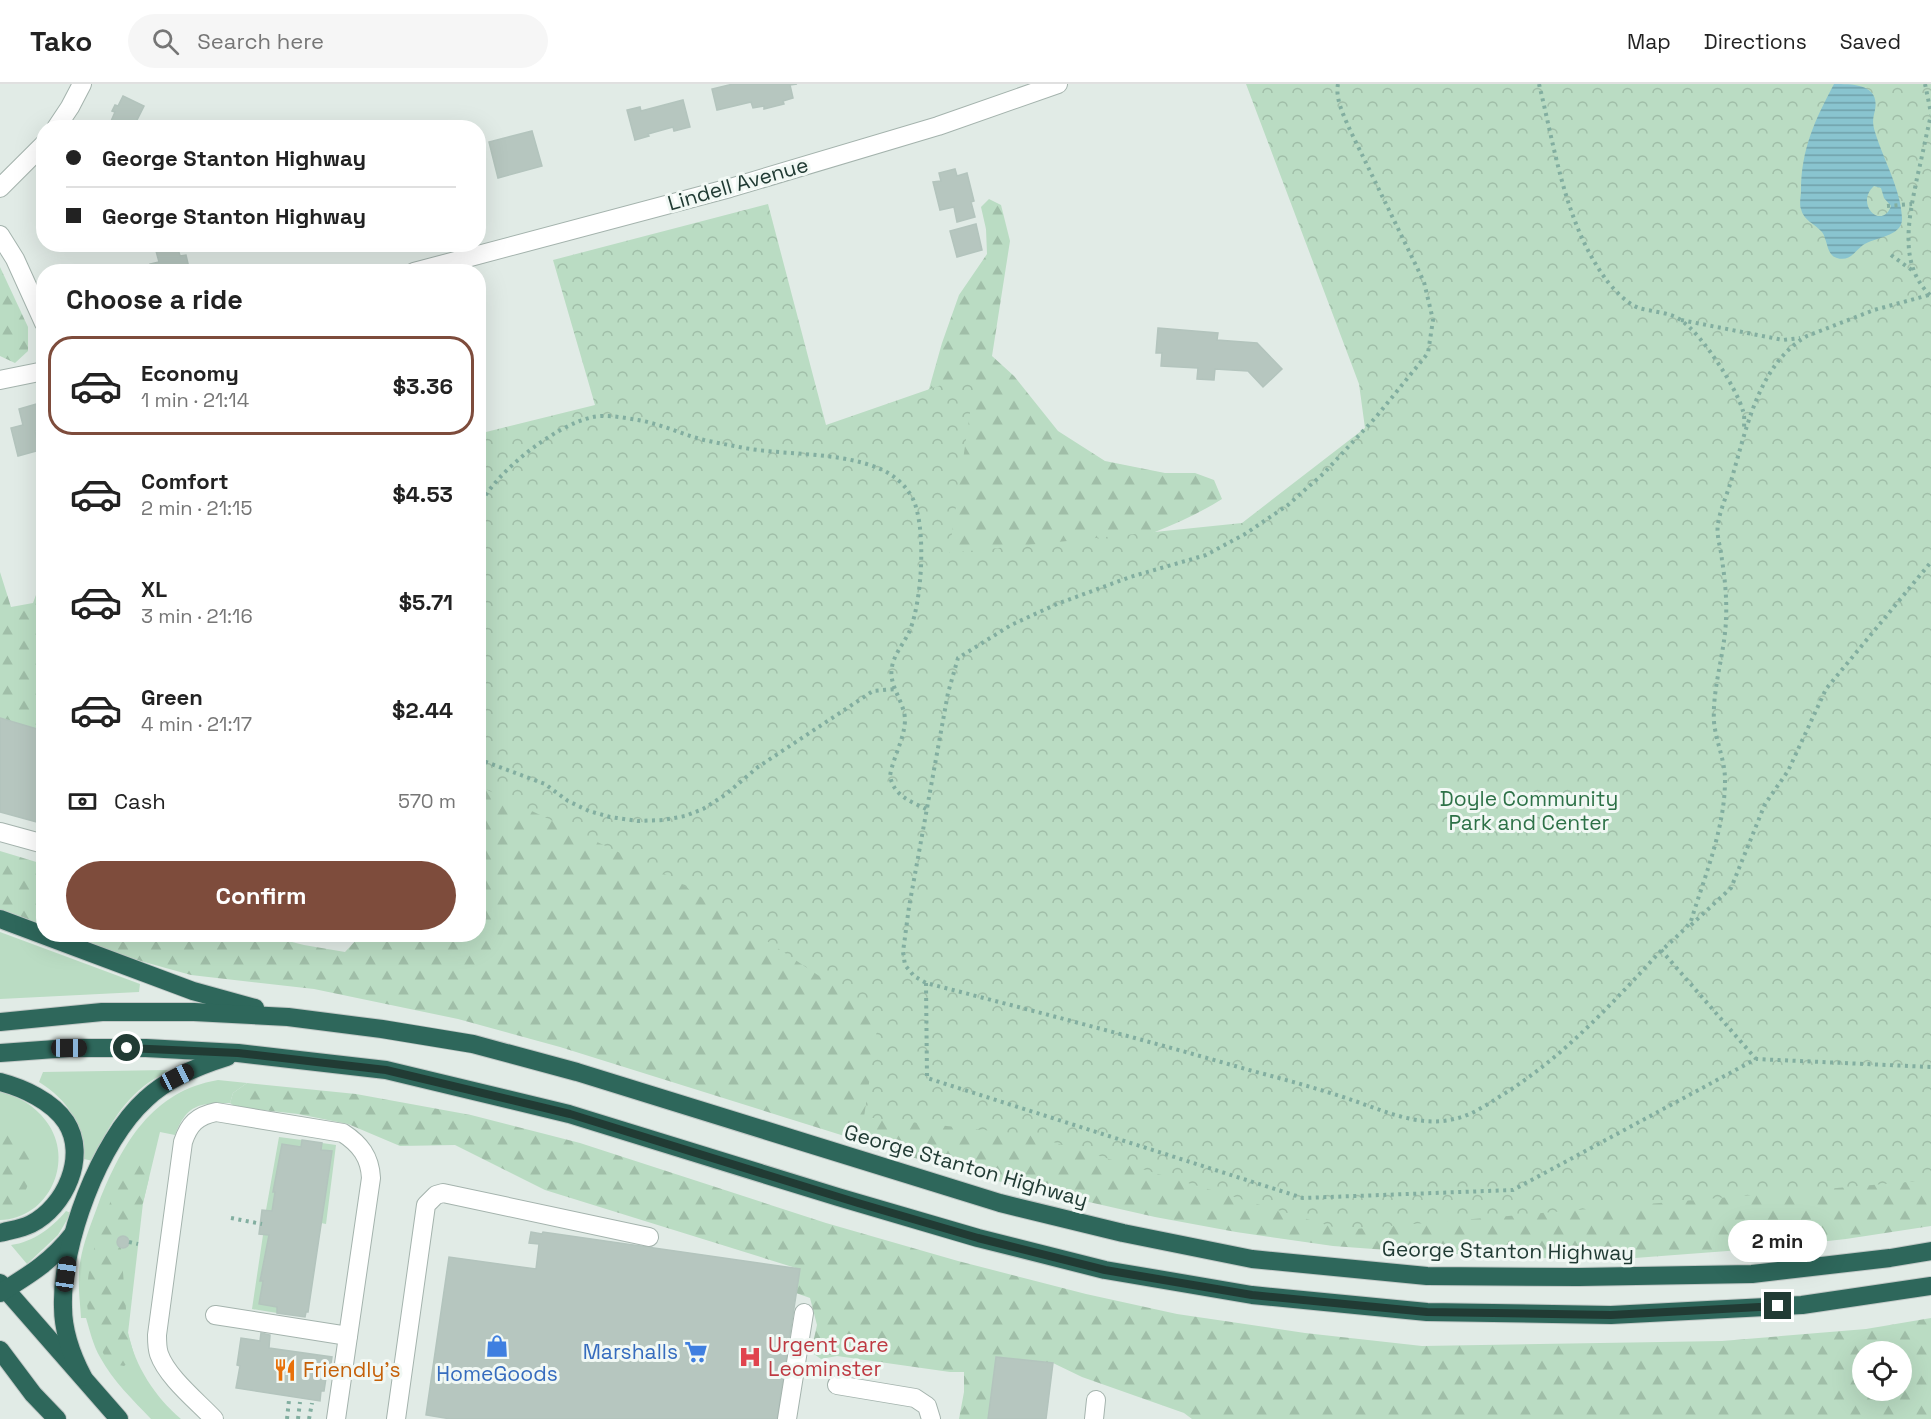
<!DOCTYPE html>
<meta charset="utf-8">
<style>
body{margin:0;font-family:"Space Grotesk",sans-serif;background:#f6f6f6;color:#222;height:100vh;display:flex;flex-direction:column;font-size:22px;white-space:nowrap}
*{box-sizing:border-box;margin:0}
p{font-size:20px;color:#767676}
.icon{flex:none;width:33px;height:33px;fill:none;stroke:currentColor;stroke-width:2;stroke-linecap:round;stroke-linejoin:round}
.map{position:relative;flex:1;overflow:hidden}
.side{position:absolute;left:36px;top:180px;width:450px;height:678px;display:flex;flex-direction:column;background:#fff;border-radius:24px;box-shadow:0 6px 24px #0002}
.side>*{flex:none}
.top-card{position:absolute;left:36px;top:36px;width:450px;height:132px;border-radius:24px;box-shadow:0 6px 24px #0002;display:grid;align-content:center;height:132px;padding:0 30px;background:#fff}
.controls{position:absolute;left:1852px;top:1257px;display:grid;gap:12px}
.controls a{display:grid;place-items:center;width:60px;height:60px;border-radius:50%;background:#fff;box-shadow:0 6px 24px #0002;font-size:30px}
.end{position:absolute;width:27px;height:27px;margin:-14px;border:8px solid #213b34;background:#fff;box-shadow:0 0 0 3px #fff}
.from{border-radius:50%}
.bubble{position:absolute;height:42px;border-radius:21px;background:#fff;box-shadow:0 6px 24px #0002;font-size:20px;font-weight:700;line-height:42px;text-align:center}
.car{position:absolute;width:18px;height:36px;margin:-18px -9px;border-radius:8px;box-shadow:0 0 4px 2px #0007;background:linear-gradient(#222 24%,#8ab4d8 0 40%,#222 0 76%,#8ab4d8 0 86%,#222 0)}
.top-card b{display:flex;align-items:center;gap:21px;height:57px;font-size:22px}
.top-card b+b{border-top:2px solid #e0e0e0}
.top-card i{width:15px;height:15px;background:#222}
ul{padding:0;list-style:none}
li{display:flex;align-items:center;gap:18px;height:99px;margin:0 12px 9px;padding:0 18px;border:3px solid transparent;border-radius:24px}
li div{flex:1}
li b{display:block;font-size:22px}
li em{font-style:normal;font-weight:700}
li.selected{border-color:#7e4c3c}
li>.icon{width:54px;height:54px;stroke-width:1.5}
h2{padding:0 30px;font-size:27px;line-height:72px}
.pay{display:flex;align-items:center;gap:15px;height:66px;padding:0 30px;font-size:22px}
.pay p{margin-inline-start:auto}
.button{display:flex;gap:12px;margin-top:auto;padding:12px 30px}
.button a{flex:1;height:69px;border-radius:36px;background:#7e4c3c;color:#fff;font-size:24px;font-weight:700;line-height:69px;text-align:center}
header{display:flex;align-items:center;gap:36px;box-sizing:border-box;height:84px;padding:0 30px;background:#fff;border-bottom:2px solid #e0e0e0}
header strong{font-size:28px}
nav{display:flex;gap:33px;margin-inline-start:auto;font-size:21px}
.search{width:420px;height:54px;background:#f6f6f6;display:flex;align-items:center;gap:15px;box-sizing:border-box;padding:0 21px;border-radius:33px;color:#767676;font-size:22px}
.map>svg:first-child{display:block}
.green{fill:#badcc3}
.forest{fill:url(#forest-firs);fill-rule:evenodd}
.park{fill:url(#park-crowns)}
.water{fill:url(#water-rules);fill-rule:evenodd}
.building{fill:#b6c6bf;stroke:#b3c4bd;stroke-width:1.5}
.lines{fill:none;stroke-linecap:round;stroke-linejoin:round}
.minor-casing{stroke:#a4b3ad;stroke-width:20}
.highway-casing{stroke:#c1c8c6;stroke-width:20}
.path{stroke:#82aea0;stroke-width:4;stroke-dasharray:3 4.5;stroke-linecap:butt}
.minor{stroke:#fff;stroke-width:18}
.highway{stroke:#2e675b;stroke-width:18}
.route{stroke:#213b34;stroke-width:8}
.labels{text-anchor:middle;stroke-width:6;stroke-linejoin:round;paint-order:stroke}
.street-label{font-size:21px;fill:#213b34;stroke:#f1f8f4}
.park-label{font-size:21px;fill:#2d7147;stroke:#f1f8f4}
.health-label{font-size:21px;fill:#be3a42;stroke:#f1f8f4;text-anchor:start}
.shop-label{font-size:21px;fill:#366cbe;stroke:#f1f8f4;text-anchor:end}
.food-label{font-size:21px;fill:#c56008;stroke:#f1f8f4;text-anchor:start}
</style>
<header>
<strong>Tako</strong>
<div class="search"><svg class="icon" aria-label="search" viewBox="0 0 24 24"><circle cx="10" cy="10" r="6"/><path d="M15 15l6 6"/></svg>Search here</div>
<nav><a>Map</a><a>Directions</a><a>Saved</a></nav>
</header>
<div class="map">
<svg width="1931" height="1335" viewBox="0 0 1931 1335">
<defs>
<pattern id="forest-firs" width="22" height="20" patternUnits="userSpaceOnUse" patternTransform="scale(1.5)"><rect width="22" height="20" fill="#badcc3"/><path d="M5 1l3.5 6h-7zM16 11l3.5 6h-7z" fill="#a0bea8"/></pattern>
<pattern id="park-crowns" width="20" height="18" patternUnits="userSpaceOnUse" patternTransform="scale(1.5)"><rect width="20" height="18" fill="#badcc3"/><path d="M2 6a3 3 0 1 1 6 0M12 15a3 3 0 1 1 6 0" fill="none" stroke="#a0bea8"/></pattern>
<pattern id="water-rules" width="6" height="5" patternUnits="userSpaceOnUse" patternTransform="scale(1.5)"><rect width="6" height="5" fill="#89c4cf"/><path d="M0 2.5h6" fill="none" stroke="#70a0a9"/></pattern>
</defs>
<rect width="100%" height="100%" fill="#e1ebe6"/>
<g class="green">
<path d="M0 848 140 900 139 908 0 915Z"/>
<path d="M168 986C163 991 155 994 148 999 121 1019 106 1046 93 1077L84 1075C83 1040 68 1016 39 998L43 988Z"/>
<path d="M218 996 247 999 233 1009 230 1019C199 1019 187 1020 175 1051L160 1048 143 1119 128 1249C135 1282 155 1313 181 1335H151C133 1316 113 1297 100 1273 93 1261 90 1247 86 1234H81C80 1216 77 1197 80 1179 83 1158 92 1138 99 1118 122 1060 152 1007 218 996Z"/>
<path d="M0 1007C19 1013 34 1021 46 1037 76 1076 49 1135 0 1136Z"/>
<path d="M279 1053 302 1056 301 1063 282 1060 273 1108H275L272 1127 266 1126Z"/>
<path d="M322 1059 336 1061 326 1140 321 1139 332 1067 321 1066Z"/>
<path d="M66 1127 71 1129 58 1151 27 1180 11 1161C33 1158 52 1144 66 1127Z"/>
<path d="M263 1151H269L260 1196 263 1197 259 1220 277 1223V1229L252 1225Z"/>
</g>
<g class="forest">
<path d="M989 115 1001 121 1010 157 992 272 1014 292 1058 347 1105 377 1165 389H1195L1214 396 1222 415C1184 439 1142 453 1100 469L1931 368V1142L1846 1155 1754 1165 1635 1174H1543L1414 1168 1333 1162 1236 1148 1155 1133 966 1090 560 963 458 935 314 905 191 891 119 871 64 851H264L304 861 345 868 359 853 358 851 478 850 479 681 929 305 942 259 959 211 987 170 986 145 981 123Z"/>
<path d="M0 183 28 243V267L15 279 0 272Z"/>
<path d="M0 488 11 523 33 519 43 492V647L0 634Z"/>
<path d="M0 767 43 780V843L0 826Z"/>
<path d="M247 999 356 1010 471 1031 580 1059 826 1139 958 1177 1086 1210 1177 1230 1305 1249 1422 1262 1722 1257 1866 1245 1931 1234V1335H1192L1184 1329 1082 1293 1053 1279 996 1273 988 1335H959L964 1308V1288H950L837 1272 821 1275 811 1268 817 1241 810 1214 796 1209 799 1185 545 1106 455 1061 400 1062 348 1040 298 1030 236 1023 230 1019 233 1009ZM1863 1268H1902V1306H1863Z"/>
<path d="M0 1045 22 1062 35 1079C30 1097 22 1126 0 1130Z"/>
<path d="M137 1078 145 1084 149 1094 143 1119 124 1152 118 1154 116 1158 121 1164 128 1249 135 1274 124 1282C102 1278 103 1269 97 1250 93 1241 87 1229 87 1219 85 1172 108 1125 125 1082Z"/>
</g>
<path class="park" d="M1246 0H1931V1096L1343 1146 1030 1051 864 1033 879 932 671 793 479 702 478 350 595 321 553 176 768 120 826 341 976 289 949 469 1242 439 1365 344 1359 300Z"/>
<path class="water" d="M1834 0C1853 0 1880 0 1875 26 1873 34 1872 39 1875 48 1883 75 1901 105 1902 134 1903 153 1874 153 1863 161 1855 167 1850 178 1837 174 1826 171 1828 156 1822 148 1815 140 1803 136 1801 125 1799 120 1801 112 1801 107 1801 65 1815 36 1834 0ZM1874 102 1881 104 1884 114 1891 122C1882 147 1854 120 1874 102Z"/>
<g class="building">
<path d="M733 0H797L790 1 793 14 783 17 784 20 764 25V22L753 24 751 18 717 26 712 5Z"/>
<path d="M123 12 144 22 133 44H108L115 28 112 27 115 21 118 22Z"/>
<path d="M683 16 690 43 674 47 673 43 648 50 649 52 635 56 627 26 640 23 641 27Z"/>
<path d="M532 47 542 82 498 94 489 58Z"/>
<path d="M955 85 957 92 967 89 974 117 971 118 975 133 957 138 954 123 940 126 933 98 941 97 939 89Z"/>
<path d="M976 140 982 166 957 173 950 147Z"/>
<path d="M177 161 180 172 186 171 190 188H152L150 180 159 178 156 167Z"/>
<path d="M1158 244 1218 249 1217 256 1257 259 1282 285 1263 303 1248 287 1215 285 1214 296 1197 295 1198 284 1161 282 1162 269H1156Z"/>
<path d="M40 319 44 332V345L35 347 40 366 18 372 11 344 23 341 19 325Z"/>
<path d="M0 634 44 647V740L0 728Z"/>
<path d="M302 1056 322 1059 321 1066 332 1067 308 1228H306L305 1233 277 1229V1223L259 1220 263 1197H260L269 1151 259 1150 262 1126 272 1127 275 1108H273L282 1060 301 1063Z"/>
<path d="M531 1148 542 1150 543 1148 800 1185 777 1335H451L426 1331 449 1173 536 1185 539 1160 529 1159Z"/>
<circle cx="123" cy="1158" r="6"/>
<path d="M261 1249 270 1251 269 1264 332 1273 329 1292 324 1291V1294H326L324 1307H321L320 1317 236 1304 240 1282 237 1281 241 1254 260 1257Z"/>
<path d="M996 1273 1053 1279 1046 1335H988Z"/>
</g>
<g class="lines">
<g class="minor-casing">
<g id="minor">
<path d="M56 44 70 23 82 0"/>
<path d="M0 104 44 60"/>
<path d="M0 151 15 175 44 239"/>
<path d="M414 188 730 104 938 42 1058 0"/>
<path d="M0 296 44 287"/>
<path d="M0 748 44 760"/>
<path d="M215 1231 348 1252"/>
<path d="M837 1301 915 1314 927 1322 931 1335"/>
<path d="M214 1335C197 1317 167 1293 159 1270 157 1264 157 1257 157 1251L183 1058C189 1040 197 1032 216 1028L343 1049C360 1060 370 1073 371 1094L336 1335"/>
<path d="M396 1335 426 1121 436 1111 443 1109 649 1153"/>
<path d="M787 1335 804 1229"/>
<path d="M1094 1335 1096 1316"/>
</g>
</g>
<g class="highway-casing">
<g id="highway">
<path d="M0 835 193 907 255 924"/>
<path d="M0 938 102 928H194L288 933 382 945 473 960 577 988 1000 1119 1123 1149 1252 1175 1427 1192 1579 1193 1752 1190 1890 1174 1931 1167"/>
<path d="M0 969 69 964H146L238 969 386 986 569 1030 838 1113 978 1154 1105 1186 1252 1211 1427 1228 1611 1231 1802 1221 1931 1202"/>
<path d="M0 998C23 1004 52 1017 66 1038 88 1072 65 1123 31 1140 21 1145 10 1146 0 1149"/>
<path d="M0 1199 119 1335"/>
<path d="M0 1209C29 1191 51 1178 73 1150"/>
<path d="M0 1266 33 1310 57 1335"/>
<path d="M83 1293C72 1272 63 1247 63 1223 61 1160 99 1057 146 1015 168 994 198 982 227 973"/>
</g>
</g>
<g class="path">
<path d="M1338 0C1335 15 1344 32 1350 46L1424 198 1433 236 1428 269 1376 333 1324 389 1288 421 1245 450 1206 471 1130 493 1057 520 1011 541 958 574 948 609 909 823 903 868 905 881 914 892 926 899C1034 927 1142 955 1249 986 1283 995 1316 1004 1349 1015 1382 1026 1419 1044 1454 1035 1470 1032 1485 1022 1499 1013 1560 976 1608 924 1656 872 1667 860 1682 850 1691 837 1705 791 1725 744 1725 696 1725 676 1716 658 1714 638 1712 604 1725 569 1726 535 1727 516 1725 495 1722 476 1721 464 1716 452 1718 440 1720 426 1727 411 1731 397 1746 347 1758 280 1807 252L1874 226 1929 211"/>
<path d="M1539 0C1555 65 1565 139 1605 194 1612 204 1627 220 1639 224 1652 228 1671 228 1682 237 1703 252 1736 303 1743 327 1745 333 1744 340 1744 346"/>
<path d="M1925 0 1931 29"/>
<path d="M1887 122 1912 120"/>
<path d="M1891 171 1913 187"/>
<path d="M1930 211C1898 180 1909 134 1917 94 1922 73 1926 52 1931 31"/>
<path d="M1681 236 1783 256 1800 254"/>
<path d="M478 424C495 388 555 341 593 333 607 330 625 334 638 336 661 340 681 350 704 356 717 359 730 361 744 364 785 371 830 368 870 381 888 387 902 396 912 413 927 442 922 516 910 546 905 558 894 570 892 583 888 601 904 617 905 635 905 654 893 673 890 692 894 712 910 717 926 725"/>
<path d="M478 675 545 700 568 717 589 727 610 733 638 737 663 736 685 732 703 725 725 711 758 683 873 607 895 605"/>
<path d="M1691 841 1731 804 1765 720 1788 687 1826 605 1931 478"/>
<path d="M1661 866 1756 975"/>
<path d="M926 899 927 994 1303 1114 1513 1106 1756 975 1931 983"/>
<path d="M231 1134 262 1140"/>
<path d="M129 1158 138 1160"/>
<path d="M287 1335 289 1316"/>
<path d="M298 1335 300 1318"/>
<path d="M309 1335 312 1319"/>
</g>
<use href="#minor" class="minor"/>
<use href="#highway" class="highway"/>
</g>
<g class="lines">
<path class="route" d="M127 964 238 969 386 986 570 1030 858 1119 978 1154 1105 1186 1252 1211 1427 1228 1611 1231 1778 1222"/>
</g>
<defs>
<g id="shop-bare" transform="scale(1.8)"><path d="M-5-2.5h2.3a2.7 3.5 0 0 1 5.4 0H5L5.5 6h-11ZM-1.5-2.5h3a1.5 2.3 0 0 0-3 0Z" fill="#3f7fe0" stroke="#f1f8f4" stroke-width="2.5" paint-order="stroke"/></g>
<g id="supermarket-bare" transform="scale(1.8)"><path d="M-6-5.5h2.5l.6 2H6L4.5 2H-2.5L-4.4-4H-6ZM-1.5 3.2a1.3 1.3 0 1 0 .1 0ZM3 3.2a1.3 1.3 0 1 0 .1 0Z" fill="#3f7fe0" stroke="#f1f8f4" stroke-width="2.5" paint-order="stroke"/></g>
<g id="hospital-bare" transform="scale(1.8)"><path d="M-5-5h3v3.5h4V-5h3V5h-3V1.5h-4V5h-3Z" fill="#e0444e" stroke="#f1f8f4" stroke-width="2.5" paint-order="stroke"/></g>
<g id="restaurant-bare" transform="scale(1.8)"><path d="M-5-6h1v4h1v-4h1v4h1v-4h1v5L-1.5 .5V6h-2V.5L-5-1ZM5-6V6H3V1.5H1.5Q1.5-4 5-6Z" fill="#e8710a" stroke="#f1f8f4" stroke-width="2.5" paint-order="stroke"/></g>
</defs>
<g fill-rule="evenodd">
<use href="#shop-bare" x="497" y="1262"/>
<use href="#supermarket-bare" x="696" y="1268"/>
<use href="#hospital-bare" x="750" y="1273"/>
<use href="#restaurant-bare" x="285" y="1286"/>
</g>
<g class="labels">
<g class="street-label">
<text transform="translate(738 100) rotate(-16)" y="7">Lindell Avenue</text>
<text transform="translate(966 1082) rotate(16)" y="7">George Stanton Highway</text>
<text transform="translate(1508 1167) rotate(1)" y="7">George Stanton Highway</text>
</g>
<g class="park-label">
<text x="1529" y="722">Doyle Community<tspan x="1529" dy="24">Park and Center</tspan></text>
</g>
<g class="health-label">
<text x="768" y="1268">Urgent Care<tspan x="768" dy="24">Leominster</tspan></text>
</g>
<g class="shop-label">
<text x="678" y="1275">Marshalls</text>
<text x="497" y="1297" text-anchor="middle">HomeGoods</text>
</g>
<g class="food-label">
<text x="303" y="1293">Friendly's</text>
</g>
</g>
</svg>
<div class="controls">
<a><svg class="icon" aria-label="locate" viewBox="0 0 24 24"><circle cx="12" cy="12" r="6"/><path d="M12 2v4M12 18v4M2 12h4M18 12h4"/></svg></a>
</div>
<i class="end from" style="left:127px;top:964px"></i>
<i class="end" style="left:1778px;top:1222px"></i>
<div class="bubble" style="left:1728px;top:1136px;width:99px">2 min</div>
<i class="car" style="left:69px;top:964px;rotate:90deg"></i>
<i class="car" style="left:177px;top:993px;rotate:63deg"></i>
<i class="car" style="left:66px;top:1190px;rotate:8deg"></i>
<div class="top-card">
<b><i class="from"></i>George Stanton Highway</b>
<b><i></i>George Stanton Highway</b>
</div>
<section class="side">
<h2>Choose a ride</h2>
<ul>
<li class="selected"><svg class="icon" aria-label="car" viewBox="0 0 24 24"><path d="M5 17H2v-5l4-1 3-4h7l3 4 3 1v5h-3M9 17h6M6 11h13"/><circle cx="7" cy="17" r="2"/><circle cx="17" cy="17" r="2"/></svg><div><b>Economy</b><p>1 min · 21:14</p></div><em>$3.36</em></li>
<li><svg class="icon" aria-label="car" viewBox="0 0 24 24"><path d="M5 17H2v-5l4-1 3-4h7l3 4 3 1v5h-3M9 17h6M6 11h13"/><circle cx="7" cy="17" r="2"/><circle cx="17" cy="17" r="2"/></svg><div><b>Comfort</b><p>2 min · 21:15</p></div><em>$4.53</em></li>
<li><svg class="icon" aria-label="car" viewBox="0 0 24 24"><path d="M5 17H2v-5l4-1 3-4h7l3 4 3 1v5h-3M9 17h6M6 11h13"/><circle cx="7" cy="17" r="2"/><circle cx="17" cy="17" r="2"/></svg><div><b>XL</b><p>3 min · 21:16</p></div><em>$5.71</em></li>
<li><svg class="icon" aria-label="car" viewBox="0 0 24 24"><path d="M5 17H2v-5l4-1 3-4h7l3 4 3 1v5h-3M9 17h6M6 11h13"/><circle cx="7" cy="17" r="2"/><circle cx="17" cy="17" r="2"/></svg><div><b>Green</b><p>4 min · 21:17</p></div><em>$2.44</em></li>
</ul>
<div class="pay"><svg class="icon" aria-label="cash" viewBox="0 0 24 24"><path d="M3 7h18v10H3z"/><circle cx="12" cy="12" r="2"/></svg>Cash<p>570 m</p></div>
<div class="button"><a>Confirm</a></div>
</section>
</div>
